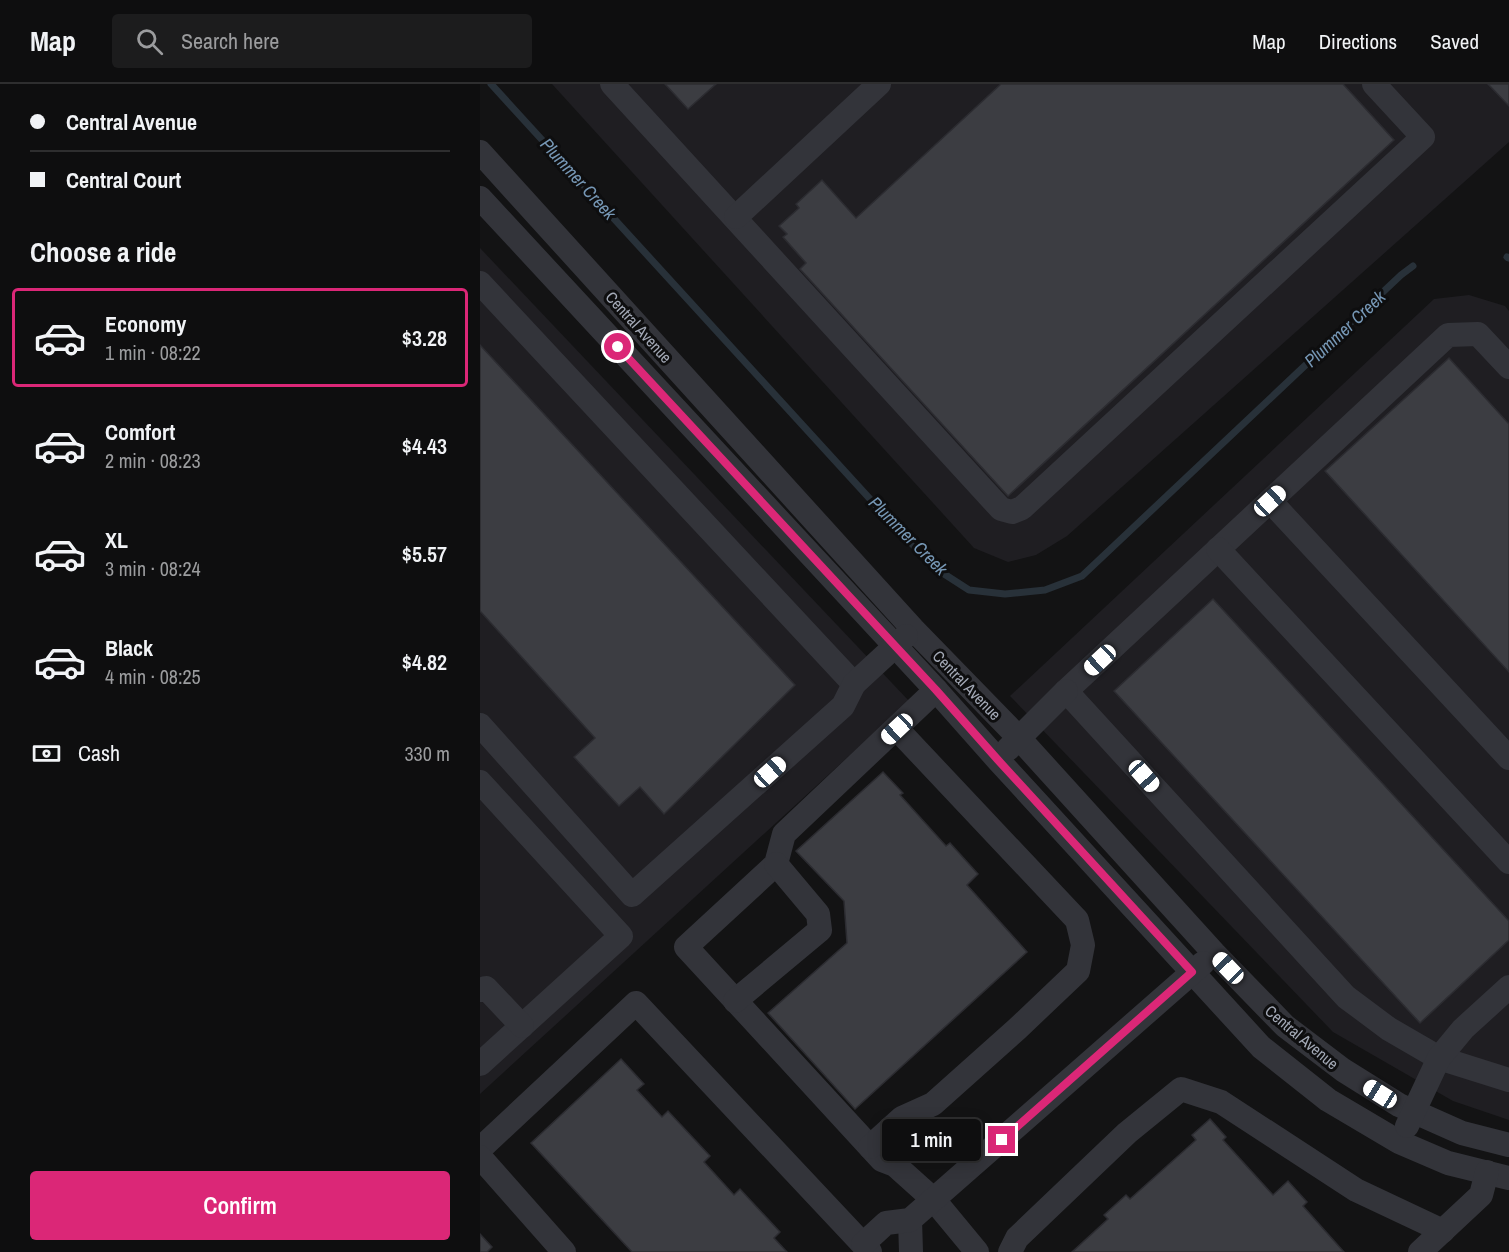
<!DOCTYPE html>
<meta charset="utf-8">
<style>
body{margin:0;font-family:"Archivo Narrow",sans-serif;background:#1c1c1d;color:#f1f3f6;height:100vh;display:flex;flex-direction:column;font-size:22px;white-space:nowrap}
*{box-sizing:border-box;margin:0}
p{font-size:20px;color:#9b9c9e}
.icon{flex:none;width:33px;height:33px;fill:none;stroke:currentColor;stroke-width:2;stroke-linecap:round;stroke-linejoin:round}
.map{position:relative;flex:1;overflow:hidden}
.details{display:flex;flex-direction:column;background:#0e0e0f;width:480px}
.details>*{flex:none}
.banner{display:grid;align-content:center;height:132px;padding:0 30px;background:#0e0e0f}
.end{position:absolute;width:27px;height:27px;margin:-14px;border:8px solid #db2777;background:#fff;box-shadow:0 0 0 3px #fff}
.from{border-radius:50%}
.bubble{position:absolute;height:42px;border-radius:6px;background:#0e0e0f;box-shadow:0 3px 15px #0003,0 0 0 2px #2e2e2f;font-size:20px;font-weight:600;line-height:42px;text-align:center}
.car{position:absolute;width:18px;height:36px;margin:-18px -9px;border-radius:8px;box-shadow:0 0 4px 2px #0007;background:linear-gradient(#fff 24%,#345 0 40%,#fff 0 76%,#345 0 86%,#fff 0)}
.banner b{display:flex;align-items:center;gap:21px;height:57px;font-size:22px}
.banner b+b{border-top:2px solid #2e2e2f}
.banner i{width:15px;height:15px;background:#f1f3f6}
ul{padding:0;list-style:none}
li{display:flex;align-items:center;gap:18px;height:99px;margin:0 12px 9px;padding:0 18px;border:3px solid transparent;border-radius:6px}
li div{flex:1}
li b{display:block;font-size:22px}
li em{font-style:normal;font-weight:600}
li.active{border-color:#db2777}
li>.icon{width:54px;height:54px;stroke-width:1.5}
h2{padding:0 30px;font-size:27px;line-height:72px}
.pay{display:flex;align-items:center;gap:15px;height:66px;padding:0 30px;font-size:22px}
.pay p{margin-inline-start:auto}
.cta{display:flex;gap:12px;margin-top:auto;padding:12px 30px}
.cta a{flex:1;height:69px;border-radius:6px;background:#db2777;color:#fff;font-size:24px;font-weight:600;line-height:69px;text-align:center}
header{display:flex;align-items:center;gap:36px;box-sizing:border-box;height:84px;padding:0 30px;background:#0e0e0f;border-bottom:2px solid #2e2e2f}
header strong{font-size:28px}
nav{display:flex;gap:33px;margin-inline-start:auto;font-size:21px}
.search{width:420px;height:54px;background:#1c1c1d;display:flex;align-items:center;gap:15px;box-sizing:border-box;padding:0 21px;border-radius:6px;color:#9b9c9e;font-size:22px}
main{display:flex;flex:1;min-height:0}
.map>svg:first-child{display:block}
.built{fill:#1f1e22}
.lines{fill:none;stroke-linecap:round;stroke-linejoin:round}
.stream{stroke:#283139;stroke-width:7}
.building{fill:#3c3d42;stroke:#2c2c31;stroke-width:1.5}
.minor{stroke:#33343a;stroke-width:24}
.route{stroke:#db2777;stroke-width:8}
.labels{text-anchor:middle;stroke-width:6;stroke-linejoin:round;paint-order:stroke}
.street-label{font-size:16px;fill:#a3a9b6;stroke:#0e0e0f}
.water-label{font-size:18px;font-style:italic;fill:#7697b5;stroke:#0e0e0f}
</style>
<header>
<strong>Map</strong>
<div class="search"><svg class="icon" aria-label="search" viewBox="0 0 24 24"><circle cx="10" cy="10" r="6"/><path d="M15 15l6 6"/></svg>Search here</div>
<nav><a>Map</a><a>Directions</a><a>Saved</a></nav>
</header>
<main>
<section class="details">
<div class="banner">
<b><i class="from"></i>Central Avenue</b>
<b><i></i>Central Court</b>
</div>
<h2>Choose a ride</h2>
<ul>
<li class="active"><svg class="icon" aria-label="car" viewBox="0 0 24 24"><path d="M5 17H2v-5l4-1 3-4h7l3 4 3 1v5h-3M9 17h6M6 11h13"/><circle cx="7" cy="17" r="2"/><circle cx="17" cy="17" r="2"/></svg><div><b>Economy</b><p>1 min · 08:22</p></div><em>$3.28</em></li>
<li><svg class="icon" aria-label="car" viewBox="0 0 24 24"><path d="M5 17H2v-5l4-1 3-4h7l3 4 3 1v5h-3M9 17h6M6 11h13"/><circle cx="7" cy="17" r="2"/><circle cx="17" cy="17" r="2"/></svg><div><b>Comfort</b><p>2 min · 08:23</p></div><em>$4.43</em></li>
<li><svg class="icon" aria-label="car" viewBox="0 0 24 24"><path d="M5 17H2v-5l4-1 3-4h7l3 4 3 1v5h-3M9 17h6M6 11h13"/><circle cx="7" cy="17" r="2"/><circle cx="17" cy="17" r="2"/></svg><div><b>XL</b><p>3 min · 08:24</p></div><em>$5.57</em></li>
<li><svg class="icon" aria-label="car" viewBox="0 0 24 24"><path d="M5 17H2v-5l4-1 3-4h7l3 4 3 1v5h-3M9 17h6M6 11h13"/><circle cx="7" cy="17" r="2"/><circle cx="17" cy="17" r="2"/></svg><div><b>Black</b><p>4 min · 08:25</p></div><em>$4.82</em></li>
</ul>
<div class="pay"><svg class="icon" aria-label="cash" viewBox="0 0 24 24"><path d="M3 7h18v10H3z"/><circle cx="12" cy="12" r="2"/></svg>Cash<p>330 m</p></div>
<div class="cta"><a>Confirm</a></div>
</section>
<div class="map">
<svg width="1029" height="1168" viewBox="0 0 1029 1168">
<rect width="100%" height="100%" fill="#131314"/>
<g class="built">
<path d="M72 0H1029V58L587 452 556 471 528 478 494 464Z"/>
<path d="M0 164 429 617 0 1010Z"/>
<path d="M989 211 1025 222 1029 227V1036L973 1017 853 948 530 612 954 215Z"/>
</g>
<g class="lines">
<g class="stream">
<path d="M11 0 422 450 458 486 489 506 525 510 565 506 602 492 921 191 933 182"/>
<path d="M1027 173 1029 174"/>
</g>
</g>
<g class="building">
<path d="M185 0H236L208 25Z"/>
<path d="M521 0H863L914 56 528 412 320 185 326 179 303 153 307 150 299 142 319 124 316 120 342 96 376 134Z"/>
<path d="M1008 0H1029V22Z"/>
<path d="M0 261 315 601 184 730 160 703 139 722 94 673 115 654 0 527Z"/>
<path d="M969 274 1029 340V588L845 387Z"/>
<path d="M733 515 1029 837V856L940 939 634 607Z"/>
<path d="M403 688 423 709 420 711 466 762 470 759 498 790 487 801 547 868 375 1025 288 929 367 859 364 817 316 767Z"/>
<path d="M141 975 164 1000 157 1006 182 1033 188 1027 230 1072 224 1078 254 1111 260 1105 300 1148 294 1154 307 1168H152L51 1059Z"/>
<path d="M730 1035 746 1053 743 1056 793 1111 808 1097 827 1118 823 1122 864 1168H592L628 1135 624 1131 646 1111 650 1115 716 1056 712 1051Z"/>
<path d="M0 1150 12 1163 7 1168H0Z"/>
</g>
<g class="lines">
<g class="minor">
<path d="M132 0 521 425 532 428 542 424 943 53 894 0"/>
<path d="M0 68 433 545 539 654 734 869 805 942 863 986 919 1021 982 1049 1029 1061"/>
<path d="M0 114 456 606 518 676 781 963 848 1016 919 1058 968 1079 1029 1094"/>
<path d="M256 133 399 0"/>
<path d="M0 199 374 600"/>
<path d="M1029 283 998 250 968 251 586 607 866 913 909 945 959 974 1029 996"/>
<path d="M790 417 1029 674"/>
<path d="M738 465 1029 778"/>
<path d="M456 606 304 750 296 780 206 863 402 1076 415 1081 454 1116 497 1168"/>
<path d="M0 641 152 811 363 622 374 600 426 552"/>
<path d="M528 665 586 607"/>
<path d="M0 698 141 852 0 980"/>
<path d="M0 906 6 904 42 942"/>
<path d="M255 917 340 846 338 830 296 780"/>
<path d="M927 1042 959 974 983 945 1029 903"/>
<path d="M390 1063 422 1034 453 1020 537 945 598 887 603 861 597 836 417 645"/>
<path d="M0 1065 156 919 390 1168"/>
<path d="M0 1073 84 1168"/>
<path d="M430 1136 431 1168"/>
<path d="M383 1160 406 1139 430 1136 723 879"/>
<path d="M530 1168 537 1154 647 1049 701 1005 741 1018 876 1106 963 1147"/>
<path d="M940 1168 1001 1111 1007 1088"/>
</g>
</g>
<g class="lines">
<path class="route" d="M138 263 456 606 518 676 712 888 522 1056"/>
</g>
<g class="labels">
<g class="street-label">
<text transform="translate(159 243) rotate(48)" y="6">Central Avenue</text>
<text transform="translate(487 601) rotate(46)" y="6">Central Avenue</text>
<text transform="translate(822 953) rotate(40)" y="6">Central Avenue</text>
</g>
<g class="water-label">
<text transform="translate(98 95) rotate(48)" y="6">Plummer Creek</text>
<text transform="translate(865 245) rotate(-43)" y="6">Plummer Creek</text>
<text transform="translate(428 452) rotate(45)" y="6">Plummer Creek</text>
</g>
</g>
</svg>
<i class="end from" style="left:138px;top:263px"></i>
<i class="end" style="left:522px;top:1056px"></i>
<div class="bubble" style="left:402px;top:1035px;width:99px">1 min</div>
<i class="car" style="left:790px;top:417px;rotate:47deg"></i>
<i class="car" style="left:620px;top:576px;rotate:227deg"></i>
<i class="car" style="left:417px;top:645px;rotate:227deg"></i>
<i class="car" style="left:290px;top:688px;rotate:48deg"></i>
<i class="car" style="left:664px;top:692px;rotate:138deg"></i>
<i class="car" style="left:748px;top:884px;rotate:316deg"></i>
<i class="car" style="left:900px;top:1010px;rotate:302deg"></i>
</div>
</main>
